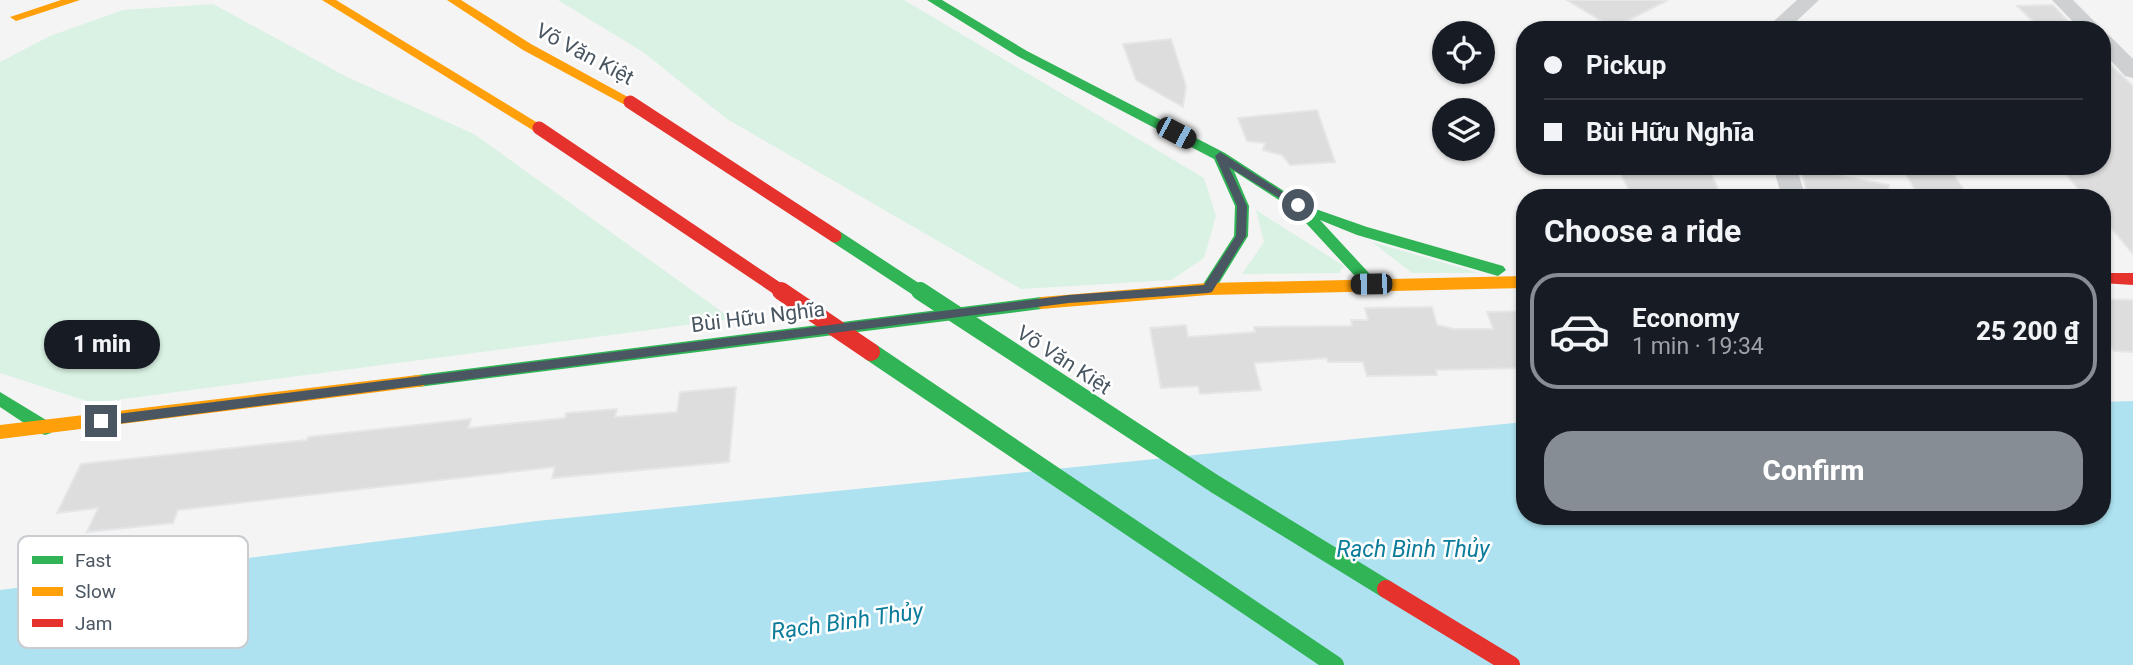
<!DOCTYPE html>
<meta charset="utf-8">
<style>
body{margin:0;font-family:Roboto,sans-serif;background:#242831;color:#f1f3f6;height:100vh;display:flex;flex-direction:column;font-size:26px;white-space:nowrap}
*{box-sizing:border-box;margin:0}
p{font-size:23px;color:#9ea1a6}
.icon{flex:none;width:38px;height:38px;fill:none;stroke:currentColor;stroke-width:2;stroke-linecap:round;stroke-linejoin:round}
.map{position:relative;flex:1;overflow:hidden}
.panel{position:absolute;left:1516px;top:189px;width:595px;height:336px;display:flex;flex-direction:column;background:#171b24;border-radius:28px;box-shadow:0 2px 5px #0004}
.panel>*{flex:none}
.guide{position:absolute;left:1516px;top:21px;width:595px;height:154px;border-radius:28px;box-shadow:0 2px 5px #0004;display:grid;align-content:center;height:154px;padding:0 28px;background:#171b24}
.buttons{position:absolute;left:1432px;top:21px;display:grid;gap:14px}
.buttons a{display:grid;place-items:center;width:63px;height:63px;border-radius:50%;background:#171b24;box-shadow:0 2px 5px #0004;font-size:35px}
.end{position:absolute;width:32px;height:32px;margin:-16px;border:9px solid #4a5661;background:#fff;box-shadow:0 0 0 4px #fff}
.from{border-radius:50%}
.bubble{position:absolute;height:49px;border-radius:24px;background:#171b24;box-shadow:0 2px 5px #0004;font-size:23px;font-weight:800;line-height:49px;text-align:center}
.car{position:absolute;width:21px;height:42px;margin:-21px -10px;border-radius:9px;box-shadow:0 0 5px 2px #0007;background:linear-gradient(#222 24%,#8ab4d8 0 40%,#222 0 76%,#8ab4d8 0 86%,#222 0)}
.guide b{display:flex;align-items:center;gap:24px;height:66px;font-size:26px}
.guide b+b{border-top:2px solid #363941}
.guide i{width:18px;height:18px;background:#f1f3f6}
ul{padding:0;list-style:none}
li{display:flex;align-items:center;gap:21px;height:116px;margin:0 14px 10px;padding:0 14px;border:4px solid transparent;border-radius:28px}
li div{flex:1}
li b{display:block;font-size:26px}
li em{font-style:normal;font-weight:800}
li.active{border-color:#868d94}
li>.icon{width:63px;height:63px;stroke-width:1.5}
h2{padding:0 28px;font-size:32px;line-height:84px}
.action{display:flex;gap:14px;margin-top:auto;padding:14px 28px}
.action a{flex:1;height:80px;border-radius:28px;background:#868d94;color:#fff;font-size:28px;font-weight:800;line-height:80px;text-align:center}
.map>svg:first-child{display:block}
.green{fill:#d9f2e3}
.water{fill:#aee2f0}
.building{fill:#ddddde;stroke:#e5e6e7;stroke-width:2}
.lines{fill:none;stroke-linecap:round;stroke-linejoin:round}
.street{fill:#ced0d2;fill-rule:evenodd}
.fast{fill:#30b455;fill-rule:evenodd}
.slow{fill:#ff9f0a;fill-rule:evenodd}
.jam{fill:#e5322d;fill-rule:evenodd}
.fast-bridge-far1{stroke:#30b455;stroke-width:13}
.fast-bridge{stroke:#30b455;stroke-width:18}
.jam-bridge-far1{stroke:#e5322d;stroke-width:13}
.jam-bridge{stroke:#e5322d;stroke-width:18}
.route{fill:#4a5661}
.labels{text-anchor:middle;stroke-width:5;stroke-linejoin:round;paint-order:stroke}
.street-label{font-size:21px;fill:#4a5661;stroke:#fff}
.water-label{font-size:23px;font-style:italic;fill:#0c7c9b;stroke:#fff}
.key{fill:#fff;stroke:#c9ccd0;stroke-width:2}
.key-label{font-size:19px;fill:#4a5661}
</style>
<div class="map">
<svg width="2133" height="665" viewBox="0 0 2133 665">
<rect width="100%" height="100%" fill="#f4f4f4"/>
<g class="green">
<path d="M558 0H904L1204 178 1216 216 1204 258 1171 280 1021 289 727 119 643 52Z"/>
<path d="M213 4 347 77 474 134 732 319 93 403 0 373V62L50 36 123 10Z"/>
<path d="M1256 210 1344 266 1339 273 1242 274 1264 242Z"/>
<path d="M1372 242 1479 273H1412Z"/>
</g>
<path class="water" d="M2133 401V665H0V590L537 521 1524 422V516H2102V402Z"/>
<g class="building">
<path d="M1567 0H1668L1613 28Z"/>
<path d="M2053 5 2076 30H2042L2017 6Z"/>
<path d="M1171 39 1186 86 1183 107 1136 80 1123 44Z"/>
<path d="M2102 57 2133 86V254L2102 217V198H2086L2059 166H2102Z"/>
<path d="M1317 110 1335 162 1290 165 1282 155 1263 150 1265 143 1247 141 1238 118Z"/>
<path d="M1617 166H1708L1722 198H1633Z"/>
<path d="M1901 166H1948L1969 198H1920Z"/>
<path d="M1801 168 1889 185 1887 198H1808Z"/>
<path d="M2102 299 2133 300V352L2114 351 2102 334Z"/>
<path d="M1432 307 1437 325 1454 329H1493L1487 312 1524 311V368L1436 370 1437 375 1367 376 1363 362H1328L1327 358 1254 363 1261 390 1200 394 1198 386 1161 388 1150 328 1186 325 1188 337 1255 332 1254 327 1352 326 1351 320H1368L1365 308Z"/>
<path d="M736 387 729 462 552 478 555 467 178 510 173 523 87 532 98 508 57 513 81 464 307 440 308 437 471 419 468 428 565 418 566 413 617 409 615 417 677 412 680 392Z"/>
</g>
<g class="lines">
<g class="street">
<path d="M1797 0H1819L1787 30H1764Z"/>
<path d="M2052 0H2073L2103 30 2102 32V30H2081Z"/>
<path d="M2102 33 2109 35 2133 59V78L2125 76 2102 51Z"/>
<path d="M1773 166H1796L1806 198H1782Z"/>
</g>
<g class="fast">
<path d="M927 0H942L1027 51 1225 153 1307 206 1367 227 1503 266 1506 270 1498 276 1357 235 1320 220 1379 284 1376 288H1366L1293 209 1234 171 1249 206 1248 236 1213 293H1203L1200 289 1234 236 1235 206 1214 159 1019 57Z"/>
<path d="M1041 297 1049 303 1041 309 418 387 412 386 410 381 412 376 418 375Z"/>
<path d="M0 392 51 423 53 428 51 433 45 435 39 433 0 407Z"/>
</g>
<g class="slow">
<path d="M61 0H80L16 21 10 17Z"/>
<path d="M322 0H336L546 128 539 132 534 131Z"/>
<path d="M447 0H461L531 44 637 102 635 105H625L523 50Z"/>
<path d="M1524 276V288L1208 295 1041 309 1033 303 1041 297 1208 283Z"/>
<path d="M418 375 424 376 426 381 424 386 418 387 0 439V425Z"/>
</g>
<path class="jam" d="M2102 273H2133V285L2102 283Z"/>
<path class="fast-bridge-far1" d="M835 236 922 293"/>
<g class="fast-bridge">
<path d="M920 291 1215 484 1386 589"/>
<path d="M871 352 1335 665"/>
</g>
<g class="jam-bridge-far1">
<path d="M630 102 835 236"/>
<path d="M539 128 784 293"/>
</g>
<g class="jam-bridge">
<path d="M781 291 871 352"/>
<path d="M1386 589 1511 665"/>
</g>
</g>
<path class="route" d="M1220 152 1303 205 1294 207 1229 167 1247 206 1246 236 1212 292 1208 293 1069 303 101 426 95 421 101 416 1069 295 1204 285 1236 236 1237 206 1215 156Z"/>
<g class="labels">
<g class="street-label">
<text transform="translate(585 54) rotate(28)" y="7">Võ Văn Kiệt</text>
<text transform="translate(758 317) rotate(-7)" y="7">Bùi Hữu Nghĩa</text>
<text transform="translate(1064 360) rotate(33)" y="7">Võ Văn Kiệt</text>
</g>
<g class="water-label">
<text x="1413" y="557">Rạch Bình Thủy</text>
<text transform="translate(847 621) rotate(-8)" y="8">Rạch Bình Thủy</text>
</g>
</g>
<rect x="18" y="536" width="230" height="112" rx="10" class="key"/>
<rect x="32" y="556" width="31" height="8" fill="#30b455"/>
<rect x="32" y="587" width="31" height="9" fill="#ff9f0a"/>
<rect x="32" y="619" width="31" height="8" fill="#e5322d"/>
<g class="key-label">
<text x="75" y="567">Fast</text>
<text x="75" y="598">Slow</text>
<text x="75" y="630">Jam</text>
</g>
</svg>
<div class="buttons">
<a><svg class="icon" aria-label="locate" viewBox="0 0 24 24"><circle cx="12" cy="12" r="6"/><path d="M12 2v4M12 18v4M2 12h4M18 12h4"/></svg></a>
<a><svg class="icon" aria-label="layers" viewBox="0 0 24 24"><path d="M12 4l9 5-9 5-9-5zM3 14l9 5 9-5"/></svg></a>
</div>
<i class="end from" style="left:1298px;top:205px"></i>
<i class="end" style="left:101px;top:421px"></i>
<div class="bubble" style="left:44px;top:320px;width:116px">1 min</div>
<i class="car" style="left:1176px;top:133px;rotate:118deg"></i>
<i class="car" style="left:1371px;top:284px;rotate:269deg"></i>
<div class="guide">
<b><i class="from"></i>Pickup</b>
<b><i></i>Bùi Hữu Nghĩa</b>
</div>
<section class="panel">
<h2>Choose a ride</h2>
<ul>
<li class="active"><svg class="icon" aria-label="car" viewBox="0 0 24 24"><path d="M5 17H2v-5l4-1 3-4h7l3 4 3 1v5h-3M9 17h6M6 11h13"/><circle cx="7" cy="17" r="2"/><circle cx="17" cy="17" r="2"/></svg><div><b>Economy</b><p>1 min · 19:34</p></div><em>25 200 ₫</em></li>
</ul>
<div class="action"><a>Confirm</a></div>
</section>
</div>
